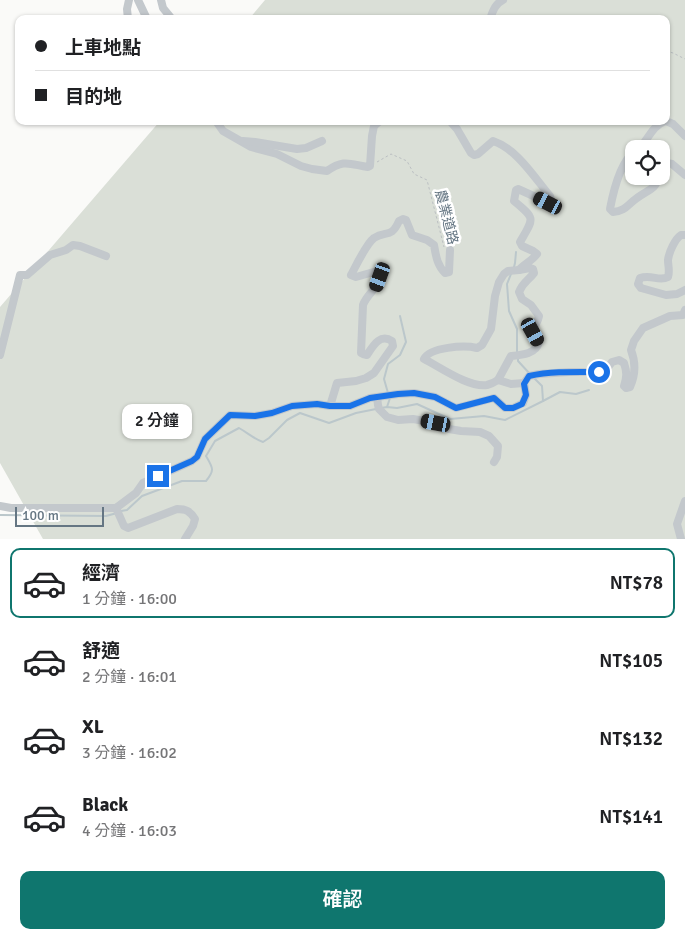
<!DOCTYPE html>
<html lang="zh-TW">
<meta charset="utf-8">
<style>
body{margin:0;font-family:Signika,"Noto Sans TC",sans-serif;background:#f6f6f6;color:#202124;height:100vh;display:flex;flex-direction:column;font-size:19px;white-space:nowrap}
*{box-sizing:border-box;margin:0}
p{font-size:16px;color:#757577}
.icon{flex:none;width:28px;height:28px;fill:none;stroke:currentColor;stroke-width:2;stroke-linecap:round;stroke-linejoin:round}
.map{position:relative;height:539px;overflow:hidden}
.details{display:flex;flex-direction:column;background:#fff;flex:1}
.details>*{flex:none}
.guide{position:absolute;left:15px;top:15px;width:655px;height:110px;border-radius:10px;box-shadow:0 1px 4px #0004;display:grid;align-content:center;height:110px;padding:0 20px;background:#fff}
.controls{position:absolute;left:625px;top:140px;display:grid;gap:10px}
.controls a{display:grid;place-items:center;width:45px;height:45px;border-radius:10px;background:#fff;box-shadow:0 1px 4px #0004;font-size:25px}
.scale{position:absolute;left:15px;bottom:12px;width:89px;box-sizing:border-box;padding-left:5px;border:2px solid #657683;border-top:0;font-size:14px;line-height:18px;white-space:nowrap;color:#657683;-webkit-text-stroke:4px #fff;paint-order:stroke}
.end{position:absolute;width:22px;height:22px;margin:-11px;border:6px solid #1a73e8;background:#fff;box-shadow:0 0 0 2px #fff}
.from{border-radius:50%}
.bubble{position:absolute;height:35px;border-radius:10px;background:#fff;box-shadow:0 1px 4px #0004;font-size:16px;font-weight:600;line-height:35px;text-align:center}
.car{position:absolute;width:15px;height:30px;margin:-15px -8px;border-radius:6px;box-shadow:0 0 4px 1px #0007;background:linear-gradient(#222 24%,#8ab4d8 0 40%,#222 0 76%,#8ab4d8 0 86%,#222 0)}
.guide b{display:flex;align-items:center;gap:18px;height:48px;font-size:19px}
.guide b+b{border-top:1px solid #e0e0e0}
.guide i{width:12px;height:12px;background:#202124}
ul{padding:9px 0 0;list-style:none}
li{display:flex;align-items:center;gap:15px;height:70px;margin:0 10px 8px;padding:0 10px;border:2px solid transparent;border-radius:10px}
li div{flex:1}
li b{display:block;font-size:19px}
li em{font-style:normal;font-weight:600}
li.on{border-color:#0f766e}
li>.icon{width:45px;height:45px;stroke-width:1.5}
.button{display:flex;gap:10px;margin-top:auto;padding:10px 20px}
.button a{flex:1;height:58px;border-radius:10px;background:#0f766e;color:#fff;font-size:20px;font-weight:600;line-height:58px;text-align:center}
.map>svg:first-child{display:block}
.green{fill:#dadfd7;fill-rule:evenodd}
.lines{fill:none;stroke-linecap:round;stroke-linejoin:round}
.stream{stroke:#bbc7cb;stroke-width:2}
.path{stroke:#bbbfc2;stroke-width:1;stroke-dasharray:2.5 2.5;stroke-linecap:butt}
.minor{stroke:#c3c8cc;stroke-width:8}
.route{stroke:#1a73e8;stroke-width:6}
.labels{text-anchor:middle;stroke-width:5;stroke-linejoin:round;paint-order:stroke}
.street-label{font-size:14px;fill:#657683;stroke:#fff}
</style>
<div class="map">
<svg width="685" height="539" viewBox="0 0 685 539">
<rect width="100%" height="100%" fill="#fafaf8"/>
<path class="green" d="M265 0H685V539H43L0 463V307L160 121H666V19H249ZM634 149H661V176H634Z"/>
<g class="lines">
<g class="stream">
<path d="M514 267 515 263 516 252"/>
<path d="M511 274 507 284 509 311 517 329V354"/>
<path d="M518 359V361L530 374"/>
<path d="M388 393 384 379 388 364 400 355 406 342 400 316"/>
<path d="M543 401 560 392 576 394 589 390"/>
<path d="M387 407 390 398"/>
<path d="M381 408 387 407 397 408 417 404 450 419 484 416 505 420 543 401 542 386 533 377"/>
<path d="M121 511 127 510 142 496 182 481H206C215 470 213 468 206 456L215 441 239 428C248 433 254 439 263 442L269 438 287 420 300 413 329 423 356 413 376 409"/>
<path d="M0 515 106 516 117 513"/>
</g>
<g class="path">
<path d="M666 51 673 53 685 59"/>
<path d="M486 121 488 123 490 121"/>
<path d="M377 162 391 154 407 161 414 174 427 180 444 247"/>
</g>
<g class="minor">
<path d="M138 0 147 19"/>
<path d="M161 0 163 8 172 19"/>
<path d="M128 19 127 9 129 0"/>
<path d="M490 19C493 11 495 4 503 0"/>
<path d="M195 121H196"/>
<path d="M216 121 223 131 251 147 277 154 301 166 312 169 327 171C344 159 349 164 368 167L370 166 372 136 374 126 380 121"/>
<path d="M450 121 457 129 471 153 474 155 478 154 493 141C517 149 534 177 550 196L551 200 549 203 518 189 516 190 514 201C536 219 534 218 520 242L522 246 533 251 537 254C532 261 524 264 519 270L530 268 533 269 534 273C528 281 523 282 519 292L522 299 531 305 539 316C538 322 534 326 533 332L539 342C536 354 522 355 511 356L498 380"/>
<path d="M666 121 673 124 685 136"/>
<path d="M243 141 255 142 297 149 306 148 322 141"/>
<path d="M639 149C648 140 652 126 665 121"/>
<path d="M634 152C620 163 613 193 610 209L613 212C626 211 627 205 637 198 646 191 657 189 659 176"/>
<path d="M661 167 667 163 672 164 685 175"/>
<path d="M685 235H681C675 239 669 252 668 260 668 266 670 271 668 277 659 282 652 274 640 278L638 284 641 288 666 295 677 294 685 290"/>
<path d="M519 270 508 271 504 274 499 282 495 296 491 329 482 345 477 348C464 345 430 347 424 359 440 367 469 388 487 385 491 384 495 382 498 380L511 384 524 383"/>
<path d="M0 355 20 275H27L50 255 66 250 73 245 80 246 106 256"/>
<path d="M377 397 378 405 379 409 387 417 398 420 413 419 436 423 449 429 461 431 480 432 489 436 498 446 497 457 494 462"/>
<path d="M330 406 337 383 356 381 366 378 374 373 393 346 392 341C380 333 373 346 367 355L363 354 361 353 363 305C367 293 381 287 380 273L377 271 356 277 351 275C356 266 366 244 374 238 386 230 391 239 399 221L403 219 406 220 412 235 427 240 434 245C436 256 437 265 445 273L449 272 450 250"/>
<path d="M0 506 11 508H116L136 493 143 483 192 461 197 457 205 439 230 415 255 416 272 413 292 406 317 404 330 406H350L370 398 398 394 414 393 435 397 456 408 494 398 505 408H513L523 403 526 395 524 383 529 376 539 374 569 372H599L605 371 612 362 619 360 624 363C627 372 627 377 624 386L626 388 630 387C636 374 636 363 631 350L634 341 643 328 670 316 683 315 685 310"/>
<path d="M116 508 124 526 128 528 177 509C186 509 190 511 195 519L193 526 185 539"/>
<path d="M681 539 677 524 685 501"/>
</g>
</g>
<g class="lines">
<path class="route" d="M158 476 192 461 197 457 205 439 230 415 255 416 272 413 292 406 317 404 330 406H350L370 398 398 394 414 393 435 397 456 408 494 398 505 408H513L522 404 526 395 524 384 529 376C552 371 576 372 599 372"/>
</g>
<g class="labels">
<g class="street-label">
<text transform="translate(447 217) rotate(76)" y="5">農業道路</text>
</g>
</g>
</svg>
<div class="controls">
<a><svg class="icon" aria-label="locate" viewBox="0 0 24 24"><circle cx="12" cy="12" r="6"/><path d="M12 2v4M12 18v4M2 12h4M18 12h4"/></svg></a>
</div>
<div class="scale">100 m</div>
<i class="end from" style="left:599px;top:372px"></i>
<i class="end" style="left:158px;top:476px"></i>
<div class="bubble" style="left:122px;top:404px;width:70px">2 分鐘</div>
<i class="car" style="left:548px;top:203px;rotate:297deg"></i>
<i class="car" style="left:380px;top:277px;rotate:200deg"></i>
<i class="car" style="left:533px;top:332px;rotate:151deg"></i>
<i class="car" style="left:436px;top:423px;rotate:281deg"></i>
<div class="guide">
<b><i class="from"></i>上車地點</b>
<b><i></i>目的地</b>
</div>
</div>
<section class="details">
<ul>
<li class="on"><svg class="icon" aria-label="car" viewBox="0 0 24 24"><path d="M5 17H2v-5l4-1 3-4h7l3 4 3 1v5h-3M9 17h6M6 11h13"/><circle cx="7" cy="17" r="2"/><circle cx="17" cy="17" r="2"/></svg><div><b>經濟</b><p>1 分鐘 · 16:00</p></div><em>NT$78</em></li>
<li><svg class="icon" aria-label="car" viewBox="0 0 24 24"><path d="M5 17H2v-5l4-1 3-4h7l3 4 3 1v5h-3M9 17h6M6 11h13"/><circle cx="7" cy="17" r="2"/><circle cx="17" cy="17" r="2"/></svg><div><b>舒適</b><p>2 分鐘 · 16:01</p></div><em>NT$105</em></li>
<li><svg class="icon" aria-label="car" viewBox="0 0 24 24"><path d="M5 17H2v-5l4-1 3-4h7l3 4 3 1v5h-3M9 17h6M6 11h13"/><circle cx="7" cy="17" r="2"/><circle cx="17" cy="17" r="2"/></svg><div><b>XL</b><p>3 分鐘 · 16:02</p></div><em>NT$132</em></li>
<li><svg class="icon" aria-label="car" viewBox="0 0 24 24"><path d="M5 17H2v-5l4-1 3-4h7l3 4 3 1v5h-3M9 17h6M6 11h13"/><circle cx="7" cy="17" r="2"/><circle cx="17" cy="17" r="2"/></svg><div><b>Black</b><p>4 分鐘 · 16:03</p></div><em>NT$141</em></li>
</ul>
<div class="button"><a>確認</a></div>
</section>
